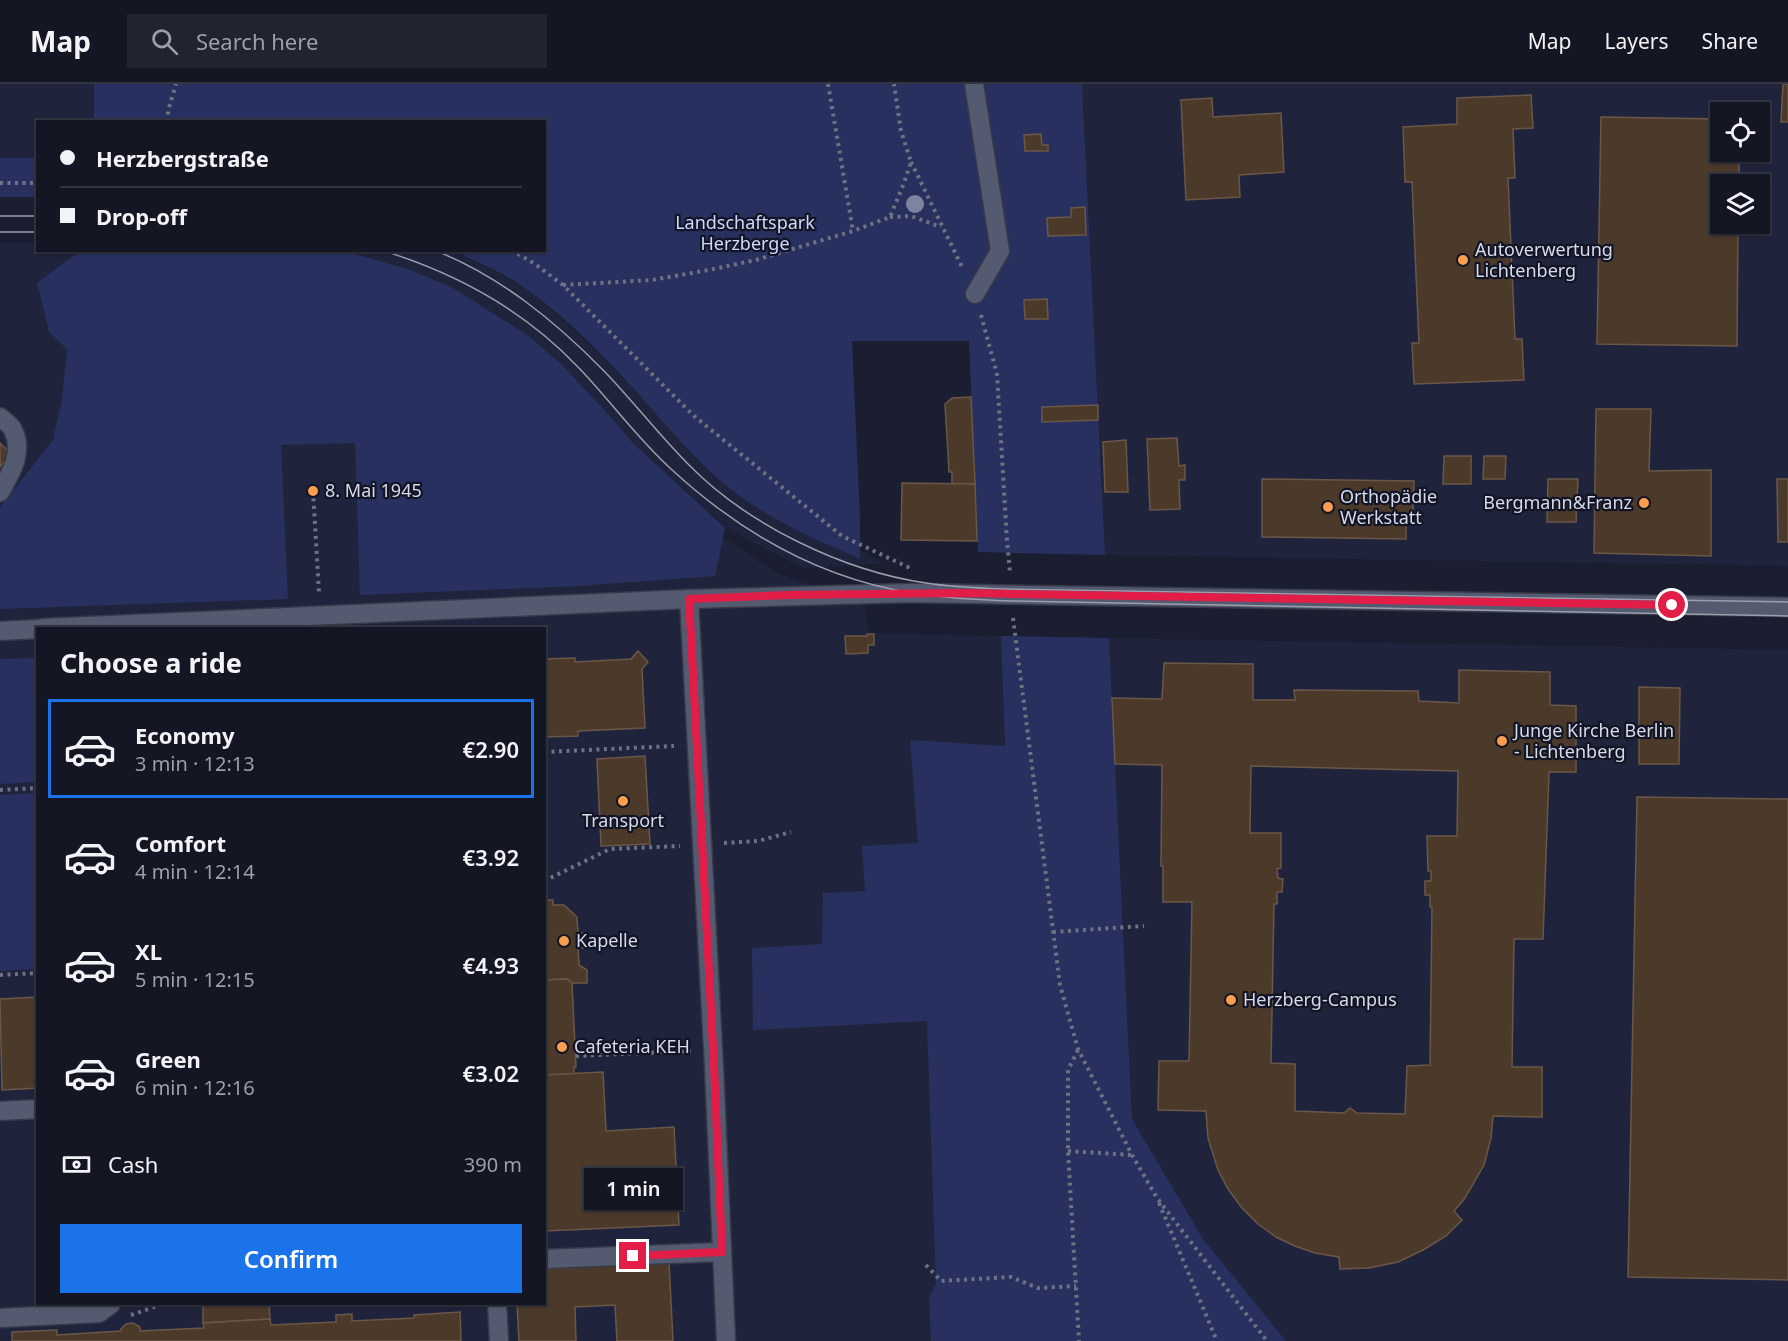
<!DOCTYPE html>
<meta charset="utf-8">
<style>
body{margin:0;font-family:"Noto Sans",sans-serif;background:#212331;color:#f1f3f6;height:100vh;display:flex;flex-direction:column;font-size:22px;white-space:nowrap}
*{box-sizing:border-box;margin:0}
p{font-size:20px;color:#9d9fa6}
.icon{flex:none;width:33px;height:33px;fill:none;stroke:currentColor;stroke-width:2;stroke-linecap:round;stroke-linejoin:round}
.map{position:relative;flex:1;overflow:hidden}
.panel{position:absolute;left:36px;top:543px;width:510px;height:678px;display:flex;flex-direction:column;background:#141624;border-radius:0px;box-shadow:0 2px 4px #0004,0 0 0 2px #333541}
.panel>*{flex:none}
.banner{position:absolute;left:36px;top:36px;width:510px;height:132px;border-radius:0px;box-shadow:0 2px 4px #0004,0 0 0 2px #333541;display:grid;align-content:center;height:132px;padding:0 24px;background:#141624}
.tools{position:absolute;left:1710px;top:18px;display:grid;gap:12px}
.tools a{display:grid;place-items:center;width:60px;height:60px;border-radius:0px;background:#141624;box-shadow:0 2px 4px #0004,0 0 0 2px #333541;font-size:30px}
.end{position:absolute;width:27px;height:27px;margin:-14px;border:8px solid #e11d48;background:#fff;box-shadow:0 0 0 3px #fff}
.from{border-radius:50%}
.bubble{position:absolute;height:42px;border-radius:0px;background:#141624;box-shadow:0 2px 4px #0004,0 0 0 2px #333541;font-size:20px;font-weight:600;line-height:42px;text-align:center}
.banner b{display:flex;align-items:center;gap:21px;height:57px;font-size:22px}
.banner b+b{border-top:2px solid #333541}
.banner i{width:15px;height:15px;background:#f1f3f6}
ul{padding:0;list-style:none}
li{display:flex;align-items:center;gap:18px;height:99px;margin:0 12px 9px;padding:0 12px;border:3px solid transparent;border-radius:0px}
li div{flex:1}
li b{display:block;font-size:22px}
li em{font-style:normal;font-weight:600}
li.selected{border-color:#1a73e8}
li>.icon{width:54px;height:54px;stroke-width:1.5}
h2{padding:0 24px;font-size:27px;line-height:72px}
.pay{display:flex;align-items:center;gap:15px;height:66px;padding:0 24px;font-size:22px}
.pay p{margin-inline-start:auto}
.action{display:flex;gap:12px;margin-top:auto;padding:12px 24px}
.action a{flex:1;height:69px;border-radius:0px;background:#1a73e8;color:#fff;font-size:24px;font-weight:600;line-height:69px;text-align:center}
header{display:flex;align-items:center;gap:36px;box-sizing:border-box;height:84px;padding:0 30px;background:#141624;border-bottom:2px solid #333541}
header strong{font-size:28px}
nav{display:flex;gap:33px;margin-inline-start:auto;font-size:21px}
.search{width:420px;height:54px;background:#212331;display:flex;align-items:center;gap:15px;box-sizing:border-box;padding:0 21px;border-radius:0px;color:#9d9fa6;font-size:22px}
.map>svg:first-child{display:block}
.built{fill:#1f243c;fill-rule:evenodd}
.green{fill:#28305f}
.building{fill:#4b392a;stroke:#6b5748;stroke-width:1.5;fill-rule:evenodd}
.lines{fill:none;stroke-linecap:round;stroke-linejoin:round}
.minor-casing{stroke:#383a4a;stroke-width:21}
.path{stroke:#6e7282;stroke-width:4;stroke-dasharray:3 4.5;stroke-linecap:butt}
.minor{stroke:#545a6f;stroke-width:18}
.tram{stroke:#9b9ead;stroke-width:1.5}
.tree{fill:#7e84a0}
.route{stroke:#e11d48;stroke-width:8}
.poi-dot{fill:#fa9f50;stroke:#111526;stroke-width:2}
.labels{text-anchor:middle;stroke-width:4.5;stroke-linejoin:round;paint-order:stroke}
.park-label{font-size:18px;fill:#cfd8fb;stroke:#111526}
.poi-label{font-size:18px;fill:#d7dae7;stroke:#111526;text-anchor:start}
</style>
<header>
<strong>Map</strong>
<div class="search"><svg class="icon" aria-label="search" viewBox="0 0 24 24"><circle cx="10" cy="10" r="6"/><path d="M15 15l6 6"/></svg>Search here</div>
<nav><a>Map</a><a>Layers</a><a>Share</a></nav>
</header>
<div class="map">
<svg width="1788" height="1257" viewBox="0 0 1788 1257">
<rect width="100%" height="100%" fill="#1a1e30"/>
<g class="built">
<path d="M0 0H94V37L38 38 37 74H0Z"/>
<path d="M1082 0H1788V482L1105 471ZM1720 28H1760V68H1720ZM1720 100H1760V140H1720Z"/>
<path d="M37 158 38 166H80L706 442 775 488 866 523 868 549 1001 552 1005 662 1035 1257H0V159ZM38 544H544V1220H38Z"/>
<path d="M332 167H454L484 181 525 204 565 237 620 290 697 374 860 474 861 466 883 480 803 484 725 444 634 360 601 322 526 250 453 204 408 185 355 170Z"/>
<path d="M1109 554 1788 566V1257H1286L1281 1252 1203 1155 1132 1035Z"/>
</g>
<g class="green">
<path d="M94 0H1082L1105 471 978 468 969 257H852L860 434V475C816 456 770 436 732 406 690 373 657 329 621 291 592 260 561 230 526 205 504 189 478 178 454 167L544 166V38L94 37Z"/>
<rect x="0" y="74" width="37" height="39"/>
<path d="M80 167H332L355 170 408 185 453 204 526 250 559 278 601 322 634 360 725 444 715 492 579 502 360 511 355 359 281 361 288 515 0 525V423L53 356 62 315 67 265 49 248 37 199Z"/>
<path d="M1001 552 1109 554 1132 1035 1203 1155 1286 1257H931L929 1212 936 1201 927 937 753 946 752 864 822 860 823 809 865 807 862 762 918 759 910 656 1005 662Z"/>
<path d="M37 574V698L0 700V575Z"/>
<path d="M37 709V885L0 887V711Z"/>
</g>
<g class="building">
<path d="M1783 0H1788V38H1781Z"/>
<path d="M1531 11 1533 44 1513 45 1515 94H1508L1515 255H1522L1524 296 1414 300 1412 259H1419L1412 98H1405L1403 43 1457 40V14Z"/>
<path d="M1212 14 1213 33 1281 29 1284 88 1239 91 1240 113 1186 116 1181 16Z"/>
<path d="M1601 33 1720 35V68H1739V100H1720V140H1738L1737 262 1597 260Z"/>
<path d="M1041 50 1042 61H1048V67H1025L1024 51Z"/>
<path d="M1085 123 1086 151 1048 152 1047 134 1071 133V124Z"/>
<path d="M1047 215 1048 235H1025L1024 216Z"/>
<path d="M971 313 975 400H952V388H949L945 320 952 314Z"/>
<path d="M1098 321V336L1042 338V323Z"/>
<path d="M1596 325H1651L1649 387 1711 386V472L1594 469Z"/>
<path d="M1177 354 1179 382 1185 381V396H1179L1180 425 1150 426 1147 355Z"/>
<path d="M1126 356 1128 408H1105L1103 358Z"/>
<path d="M0 359 11 370 0 383Z"/>
<path d="M1444 372H1471V400H1443Z"/>
<path d="M1484 372H1506L1505 395H1483Z"/>
<path d="M1262 395 1414 397 1413 432H1406V455L1262 453Z"/>
<path d="M1548 395H1578L1576 438H1547Z"/>
<path d="M1777 395H1788V458H1778Z"/>
<path d="M902 399 975 400 977 457 901 456Z"/>
<path d="M867 550H874V561H868V569L846 570 845 552H867Z"/>
<path d="M638 567 648 578 642 585 645 644 578 647V652L544 653V575L575 574V578L631 575Z"/>
<path d="M1164 579 1253 580V616H1295L1294 606 1418 607 1419 617 1459 619V586L1550 588V621L1576 622V688H1549L1543 855H1514L1512 983H1542V1033L1493 1032 1491 1054 1484 1081 1465 1114 1454 1127 1462 1136 1446 1152 1423 1166 1398 1178 1369 1184 1340 1185 1339 1173 1315 1169 1295 1162 1276 1153 1258 1140 1242 1124 1228 1105 1218 1086 1208 1054 1206 1027 1158 1026 1159 977H1189L1192 818H1163V782H1161L1162 681 1115 680 1112 614 1162 615ZM1251 682 1458 687 1457 752H1427L1428 787H1431V797H1425V811H1430V823H1432L1430 981 1407 982 1405 1030 1357 1029 1350 1024 1344 1029 1295 1027V980L1271 979 1274 820H1277V808H1282L1283 795 1278 794 1277 785 1281 784V749H1250Z"/>
<path d="M1639 603 1680 604 1679 680H1639Z"/>
<path d="M645 672 650 760 601 762 597 675Z"/>
<path d="M1637 713 1788 715V1196L1628 1193Z"/>
<path d="M544 816H553V821H564L577 833 578 849H583L584 864H578L579 881 587 886V899H572L567 895 544 896Z"/>
<path d="M567 895 572 899 576 983H574V990L544 991V896Z"/>
<path d="M38 913V1004L2 1006 0 915Z"/>
<path d="M603 988 606 1047 674 1043 679 1141 544 1147V991Z"/>
<path d="M669 1178 673 1257H617L615 1221 575 1223 576 1257H519L517 1220H544V1185Z"/>
<path d="M203 1220H269L270 1235 203 1239Z"/>
<path d="M460 1228 461 1257H12V1248L57 1246V1251L121 1247V1245L126 1240 133 1239 140 1243V1247L204 1244 203 1239 270 1235 271 1241 336 1238V1231L352 1230V1237L414 1234V1231Z"/>
</g>
<g class="lines">
<g class="minor-casing">
<g id="minor">
<path d="M974 0 1000 167 975 210"/>
<path d="M0 333C4 337 11 341 13 346 24 368 11 389 0 408"/>
<path d="M689 515 714 983 726 1257"/>
<path d="M43 544 689 515 910 509 1788 523"/>
<path d="M0 547 38 545"/>
<path d="M0 1027 38 1025"/>
<path d="M544 1175 721 1168"/>
<path d="M497 1220 499 1257"/>
<path d="M0 1234 99 1229 111 1220"/>
</g>
</g>
<g class="path">
<path d="M828 0 853 147"/>
<path d="M168 38V27L176 0"/>
<path d="M911 78 963 185"/>
<path d="M0 99H38"/>
<path d="M890 133 911 132 941 143"/>
<path d="M511 166 535 180 563 201 694 332 842 452 910 484"/>
<path d="M563 201 652 196 709 186 756 176 853 147 890 133 904 99 911 78 901 47 894 0"/>
<path d="M981 231 997 290 1007 457 1010 488"/>
<path d="M313 407 319 508"/>
<path d="M1013 534 1060 901 1078 965 1132 1071 1157 1114 1267 1257"/>
<path d="M544 668 674 662"/>
<path d="M0 706 38 704"/>
<path d="M724 759 758 757 791 748"/>
<path d="M544 797 610 765 680 762"/>
<path d="M1053 848 1144 842"/>
<path d="M0 891 38 889"/>
<path d="M1078 966 1068 986V1067L1079 1257"/>
<path d="M576 972 691 967"/>
<path d="M1068 1067 1132 1071"/>
<path d="M1159 1119 1217 1257"/>
<path d="M926 1181 941 1197 1011 1193 1038 1204 1076 1202"/>
<path d="M131 1231 163 1220"/>
</g>
<use href="#minor" class="minor"/>
<g class="tram">
<path d="M0 132H38"/>
<path d="M0 148H38"/>
<path d="M381 166C456 189 524 226 578 283 609 315 636 353 670 384 739 448 818 494 912 509 945 514 978 516 1012 517L1788 532"/>
<path d="M434 166C500 192 555 237 604 287 633 317 659 351 689 381 748 441 843 487 926 499 951 503 977 504 1003 505L1788 518"/>
</g>
</g>
<circle class="tree" cx="915" cy="120" r="9"/>
<g class="lines">
<path class="route" d="M633 1172 722 1168 714 982 689 515 787 511 962 509 1672 521"/>
</g>
<g class="poi-dot">
<circle cx="1463" cy="176" r="6"/>
<circle cx="313" cy="407" r="6"/>
<circle cx="1644" cy="419" r="6"/>
<circle cx="1328" cy="423" r="6"/>
<circle cx="1502" cy="657" r="6"/>
<circle cx="623" cy="717" r="6"/>
<circle cx="564" cy="857" r="6"/>
<circle cx="1231" cy="916" r="6"/>
<circle cx="562" cy="963" r="6"/>
</g>
<g class="labels">
<g class="park-label">
<text x="745" y="145">Landschaftspark<tspan x="745" dy="21">Herzberge</tspan></text>
</g>
<g class="poi-label">
<text x="1475" y="172">Autoverwertung<tspan x="1475" dy="21">Lichtenberg</tspan></text>
<text x="325" y="413">8. Mai 1945</text>
<text x="1340" y="419">Orthopädie<tspan x="1340" dy="21">Werkstatt</tspan></text>
<text x="1632" y="425" text-anchor="end">Bergmann&amp;Franz</text>
<text x="1514" y="653">Junge Kirche Berlin<tspan x="1514" dy="21">- Lichtenberg</tspan></text>
<text x="623" y="743" text-anchor="middle">Transport</text>
<text x="576" y="863">Kapelle</text>
<text x="1243" y="922">Herzberg-Campus</text>
<text x="574" y="969">Cafeteria KEH</text>
</g>
</g>
</svg>
<div class="tools">
<a><svg class="icon" aria-label="locate" viewBox="0 0 24 24"><circle cx="12" cy="12" r="6"/><path d="M12 2v4M12 18v4M2 12h4M18 12h4"/></svg></a>
<a><svg class="icon" aria-label="layers" viewBox="0 0 24 24"><path d="M12 4l9 5-9 5-9-5zM3 14l9 5 9-5"/></svg></a>
</div>
<i class="end from" style="left:1672px;top:521px"></i>
<i class="end" style="left:633px;top:1172px"></i>
<div class="bubble" style="left:584px;top:1084px;width:99px">1 min</div>
<div class="banner">
<b><i class="from"></i>Herzbergstraße</b>
<b><i></i>Drop-off</b>
</div>
<section class="panel">
<h2>Choose a ride</h2>
<ul>
<li class="selected"><svg class="icon" aria-label="car" viewBox="0 0 24 24"><path d="M5 17H2v-5l4-1 3-4h7l3 4 3 1v5h-3M9 17h6M6 11h13"/><circle cx="7" cy="17" r="2"/><circle cx="17" cy="17" r="2"/></svg><div><b>Economy</b><p>3 min · 12:13</p></div><em>€2.90</em></li>
<li><svg class="icon" aria-label="car" viewBox="0 0 24 24"><path d="M5 17H2v-5l4-1 3-4h7l3 4 3 1v5h-3M9 17h6M6 11h13"/><circle cx="7" cy="17" r="2"/><circle cx="17" cy="17" r="2"/></svg><div><b>Comfort</b><p>4 min · 12:14</p></div><em>€3.92</em></li>
<li><svg class="icon" aria-label="car" viewBox="0 0 24 24"><path d="M5 17H2v-5l4-1 3-4h7l3 4 3 1v5h-3M9 17h6M6 11h13"/><circle cx="7" cy="17" r="2"/><circle cx="17" cy="17" r="2"/></svg><div><b>XL</b><p>5 min · 12:15</p></div><em>€4.93</em></li>
<li><svg class="icon" aria-label="car" viewBox="0 0 24 24"><path d="M5 17H2v-5l4-1 3-4h7l3 4 3 1v5h-3M9 17h6M6 11h13"/><circle cx="7" cy="17" r="2"/><circle cx="17" cy="17" r="2"/></svg><div><b>Green</b><p>6 min · 12:16</p></div><em>€3.02</em></li>
</ul>
<div class="pay"><svg class="icon" aria-label="cash" viewBox="0 0 24 24"><path d="M3 7h18v10H3z"/><circle cx="12" cy="12" r="2"/></svg>Cash<p>390 m</p></div>
<div class="action"><a>Confirm</a></div>
</section>
</div>
